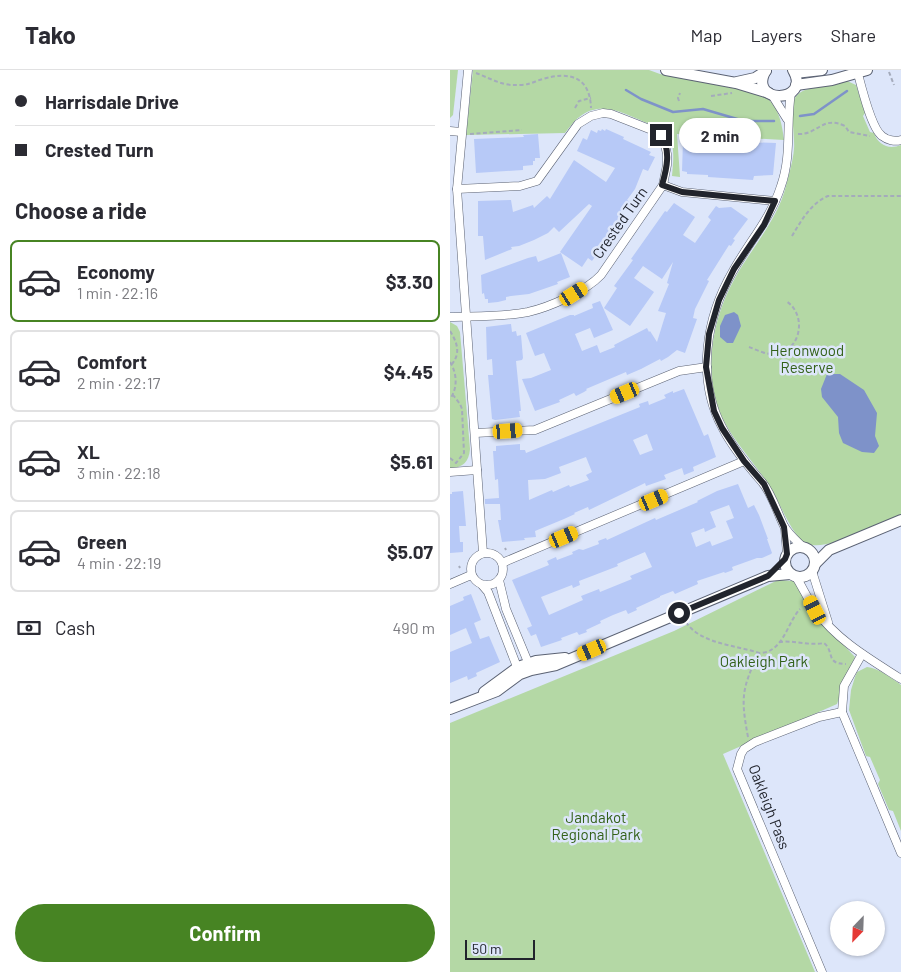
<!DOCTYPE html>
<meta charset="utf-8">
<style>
body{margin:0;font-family:Barlow,sans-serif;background:#f7f7f7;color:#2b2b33;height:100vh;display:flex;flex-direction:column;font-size:19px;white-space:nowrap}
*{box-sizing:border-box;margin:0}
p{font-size:16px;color:#7c7c81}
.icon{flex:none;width:28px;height:28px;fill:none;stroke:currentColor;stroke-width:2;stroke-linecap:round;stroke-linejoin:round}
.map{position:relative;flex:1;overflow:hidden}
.details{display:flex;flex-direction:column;background:#fff;width:450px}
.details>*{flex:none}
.hud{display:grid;align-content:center;height:110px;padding:0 15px;background:#fff}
.needle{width:32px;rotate:203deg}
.controls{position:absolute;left:380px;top:831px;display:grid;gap:10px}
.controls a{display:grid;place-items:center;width:55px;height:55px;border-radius:50%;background:#fff;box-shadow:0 1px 4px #0004;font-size:25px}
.scale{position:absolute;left:15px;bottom:12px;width:70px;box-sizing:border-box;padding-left:5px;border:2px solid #21242c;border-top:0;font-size:14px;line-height:18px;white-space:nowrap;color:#21242c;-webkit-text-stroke:4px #dde6fa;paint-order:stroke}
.end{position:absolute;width:22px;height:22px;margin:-11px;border:6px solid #21242c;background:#fff;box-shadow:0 0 0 2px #fff}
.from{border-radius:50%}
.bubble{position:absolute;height:35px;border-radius:18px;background:#fff;box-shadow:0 1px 4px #0004;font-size:16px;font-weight:700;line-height:35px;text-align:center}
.car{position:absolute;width:15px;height:30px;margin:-15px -8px;border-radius:6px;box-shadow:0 0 4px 1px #0007;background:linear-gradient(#f5c518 24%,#345 0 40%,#f5c518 0 76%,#345 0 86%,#f5c518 0)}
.hud b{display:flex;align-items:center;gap:18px;height:48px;font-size:19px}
.hud b+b{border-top:1px solid #e1e1e2}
.hud i{width:12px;height:12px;background:#2b2b33}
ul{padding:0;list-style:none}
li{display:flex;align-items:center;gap:15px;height:82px;margin:0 10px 8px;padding:0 5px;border:2px solid #e1e1e2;border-radius:8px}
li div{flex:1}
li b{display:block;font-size:19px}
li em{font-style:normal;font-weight:700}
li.current{border-color:#478423}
li>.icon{width:45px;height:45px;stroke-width:1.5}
h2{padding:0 15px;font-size:22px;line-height:60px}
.pay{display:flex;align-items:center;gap:12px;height:55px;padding:0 15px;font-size:19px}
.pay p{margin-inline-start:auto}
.button{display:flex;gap:10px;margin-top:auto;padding:10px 15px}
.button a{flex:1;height:58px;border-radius:30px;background:#478423;color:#fff;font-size:20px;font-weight:700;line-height:58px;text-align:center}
header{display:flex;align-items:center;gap:30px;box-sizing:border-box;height:70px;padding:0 25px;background:#fff;border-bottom:1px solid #e1e1e2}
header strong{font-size:24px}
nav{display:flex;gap:28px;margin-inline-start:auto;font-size:18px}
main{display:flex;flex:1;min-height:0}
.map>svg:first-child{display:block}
.green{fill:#b4d8a5}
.water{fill:#7e92c9}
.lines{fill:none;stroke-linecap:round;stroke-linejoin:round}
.stream{stroke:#7e92c9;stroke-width:2.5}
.building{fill:#b7c9f7;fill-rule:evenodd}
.minor-casing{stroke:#5b6273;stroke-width:9}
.tertiary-casing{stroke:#5b6273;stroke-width:12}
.path{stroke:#a4abbb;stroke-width:2;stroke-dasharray:4 2.5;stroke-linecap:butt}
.minor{stroke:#fff;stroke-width:8}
.tertiary{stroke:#fff;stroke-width:10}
.route{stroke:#21242c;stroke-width:6}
.labels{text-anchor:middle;stroke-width:5;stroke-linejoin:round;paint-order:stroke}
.street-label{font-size:15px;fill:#21242c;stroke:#dde6fa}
.park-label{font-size:15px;fill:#336119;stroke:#dde6fa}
</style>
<header>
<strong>Tako</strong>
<nav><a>Map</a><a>Layers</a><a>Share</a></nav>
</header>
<main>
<section class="details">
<div class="hud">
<b><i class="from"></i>Harrisdale Drive</b>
<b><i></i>Crested Turn</b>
</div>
<h2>Choose a ride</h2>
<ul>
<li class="current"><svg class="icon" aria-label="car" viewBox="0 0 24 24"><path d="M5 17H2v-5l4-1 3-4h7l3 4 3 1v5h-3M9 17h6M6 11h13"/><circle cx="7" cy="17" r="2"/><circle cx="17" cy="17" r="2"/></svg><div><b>Economy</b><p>1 min · 22:16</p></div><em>$3.30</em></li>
<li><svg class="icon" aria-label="car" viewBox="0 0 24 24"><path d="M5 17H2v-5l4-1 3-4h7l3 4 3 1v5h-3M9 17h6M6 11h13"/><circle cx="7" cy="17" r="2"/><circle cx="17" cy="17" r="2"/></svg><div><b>Comfort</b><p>2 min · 22:17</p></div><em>$4.45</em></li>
<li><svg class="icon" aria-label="car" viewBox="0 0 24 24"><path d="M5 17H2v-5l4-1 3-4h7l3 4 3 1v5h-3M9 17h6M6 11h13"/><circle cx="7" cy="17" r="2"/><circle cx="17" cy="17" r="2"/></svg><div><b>XL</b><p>3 min · 22:18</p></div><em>$5.61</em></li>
<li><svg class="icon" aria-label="car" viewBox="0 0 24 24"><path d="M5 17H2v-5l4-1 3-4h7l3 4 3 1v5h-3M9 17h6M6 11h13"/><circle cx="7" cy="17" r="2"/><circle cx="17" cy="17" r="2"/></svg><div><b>Green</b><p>4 min · 22:19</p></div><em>$5.07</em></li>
</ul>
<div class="pay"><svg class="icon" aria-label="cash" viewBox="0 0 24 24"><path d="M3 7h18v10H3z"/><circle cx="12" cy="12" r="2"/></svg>Cash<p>490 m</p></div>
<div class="button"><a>Confirm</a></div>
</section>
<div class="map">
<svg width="451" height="902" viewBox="0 0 451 902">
<rect width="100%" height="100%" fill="#dde6fa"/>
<g class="green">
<path d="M0 0H8L3 45 0 48Z"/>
<path d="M23 0H199L210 4 308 23C327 30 332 51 334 70L227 64 230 107 222 106C223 93 226 75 217 64 211 56 198 54 190 50 169 41 148 31 128 48 123 52 119 58 115 63L16 65Z"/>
<path d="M395 10 406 15 415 43 413 46 420 62 424 63C428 75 439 80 451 75V445C429 454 384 478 362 475 355 475 350 469 346 464 335 449 329 431 319 415 305 394 287 375 275 353 251 309 261 250 285 208 302 177 327 151 336 116 339 104 343 91 344 79 345 66 340 40 344 30 346 25 350 22 355 20Z"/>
<path d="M0 252 7 256 10 262 20 379C19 392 13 397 0 399Z"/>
<path d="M328 510 343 511 351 518 366 546 405 587 398 602 387 634 273 684 365 902H0V653L224 561Z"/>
<path d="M417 597C428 598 442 608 451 615V761L443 741 439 740 428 714 430 710 420 687 416 686 399 640 401 620 405 607 407 602Z"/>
</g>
<g class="water">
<path d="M284 242 288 245 291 256 283 273H277L270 267V256L275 245Z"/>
<path d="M377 304H390L414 320 427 343 425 366 429 376 424 383 412 382 393 373 389 363 388 347 372 327 371 319Z"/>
</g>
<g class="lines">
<g class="stream">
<path d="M176 20 191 29 223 42 253 39 294 51H324"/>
<path d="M350 46 364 44 397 21"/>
</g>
</g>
<g class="building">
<path d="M152 59 155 61 156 59 174 67 173 69 201 82 199 85 205 87 198 101 193 99 185 119 177 130 180 132 145 182 147 184 142 191 138 188 132 197 110 182 142 136 139 134 109 162 104 157 98 163 84 170 69 176 61 177 62 179 35 190 33 166H28V131L61 130 63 142 83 135 84 138 97 126 100 129 124 90 156 112 165 98 127 81 133 68 137 70 141 60 147 63 148 60 151 61Z"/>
<path d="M88 64 90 88H85V91H83V95L73 96V100L26 103 24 69 74 67 73 65Z"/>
<path d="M240 69 267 70V73L289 74V72L326 73 323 105 304 106 303 110 258 107V105L237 104V102L232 101 233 71 239 72Z"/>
<path d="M224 133 245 147 233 165 245 173 261 150 258 147 266 136 269 138 281 137 298 149 283 169 285 170 281 176 279 175 257 210 259 211 245 239 243 248 247 249 235 283 227 280 218 287 211 291 210 289 191 299 177 305 176 302 136 319 137 320 134 322 126 326 124 323 109 330 110 332 85 341 72 309 81 308 101 300 94 283 85 286 76 263 120 245H124V246L143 238 142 234 150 231 163 260 144 268 140 258 125 264 132 281 147 275 150 283 165 277 164 275 197 258 199 262 200 261 207 272 216 243 208 241 219 214 217 213 223 192 212 209 193 196 184 208 204 222 180 256 154 238 167 218 164 216 183 190 181 189 215 141 217 142Z"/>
<path d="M111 183 120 207 107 212 108 214 79 224 61 226 56 227V230L48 232 38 233V229H35L34 223 32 224 31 205 78 188 86 186 88 192Z"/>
<path d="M61 254 62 262 66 261 67 266 71 265 73 288 72 290 66 291 71 341H69L70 347 45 350 42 349 38 305H43L42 289 37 290 36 257Z"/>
<path d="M234 319 254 366 258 364 266 387 243 397 244 401 234 405 232 398 214 405 216 409 196 416 195 413 139 440 138 437 124 443 125 444 114 449 85 461 86 467 74 468 75 470 52 472 48 450H51L50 434H35V429L49 428 48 409 45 410 43 381H46V376L70 374V380H75L76 383 190 337 189 334 198 331 199 335 216 328 214 325 223 321V323ZM197 364 203 380 190 385 183 370ZM136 387 142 402 136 405 139 410 120 417 119 415 103 422 102 420 79 430 78 410 95 409 111 403 109 397Z"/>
<path d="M288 414 298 438 304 435 309 445 318 469H317L322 483 321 484 312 488H307L282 497 283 500 275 503 274 502 247 511 248 514 225 524 223 521 210 526V527L186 538 187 540 178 544 176 540 163 545 150 551 151 553 136 560 137 562 129 565 127 562 111 568 112 570 91 577 86 564 81 566 77 558 82 556 62 510 99 495 97 491 106 487 107 490 123 484 122 482 129 479 133 480 149 474 148 471 156 468 157 470 205 448 206 450 248 432 247 431 267 421ZM279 435 284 448 276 451 283 468 262 476 260 471 246 477 241 463 254 458 255 462 266 457 260 442ZM195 482 202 497 180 506 182 509 150 522 149 519 131 526 133 530 99 545 91 527 122 515 123 518 130 515 129 511 168 496 167 494Z"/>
<path d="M13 421 16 456H9L10 472H13V482L0 483V424H2V422Z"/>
<path d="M21 524 31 550 24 553 30 569 39 566 50 592 26 603 27 606 18 610 17 606 0 613V582L22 573 16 558 0 565V536L14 530 13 527Z"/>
</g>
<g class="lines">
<g class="minor-casing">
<g id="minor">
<path d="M18 0 7 119 33 483"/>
<path d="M407 0C411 15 421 58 432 66 437 70 445 72 451 70"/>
<path d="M341 22C336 54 342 85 331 116 321 148 299 172 283 201 256 247 246 308 272 357 282 377 297 395 312 412 322 424 327 442 334 456 339 465 347 471 354 478"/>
<path d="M322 25 337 49"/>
<path d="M0 61 11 62"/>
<path d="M213 115 232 122 325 131"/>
<path d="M0 247C25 246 53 247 78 242 100 237 136 221 151 205L213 115 217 95V84L214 70 207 62 161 44 153 43 141 46 128 54 87 111 70 116 7 119"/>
<path d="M25 363 85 360 229 301 257 297"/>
<path d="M0 402 27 400"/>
<path d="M335 459 337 484"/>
<circle cx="37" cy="499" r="16"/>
<path d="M52 493 294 391"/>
<path d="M362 501 378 552"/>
<path d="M346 507C353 518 358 530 366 541 388 571 420 589 451 609"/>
<path d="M49 510 56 539 80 597"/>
<path d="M0 514 21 505"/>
<path d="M32 515 38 522 69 602"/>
<path d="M412 584 394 616 392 642 451 783"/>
<path d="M372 902 287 699 291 684 294 679 305 672 369 647 392 642"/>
</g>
</g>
<g class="tertiary-casing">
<g id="tertiary">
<path d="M216 0 286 13 319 23"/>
<path d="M316 0C296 35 363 34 343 0"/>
<path d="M345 3 372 0"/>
<path d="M287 12 305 8 316 1"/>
<path d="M346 15 382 10 417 0"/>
<circle cx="350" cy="492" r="15"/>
<path d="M365 494 379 480 451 450"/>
<path d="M34 622 68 597 86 591 115 588"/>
<path d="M0 639 47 621 70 604 81 600 106 595 318 506 340 504"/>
</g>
</g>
<g class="path">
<path d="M439 2 444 15"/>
<path d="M26 3C37 7 51 15 63 15 68 15 74 15 78 14 83 13 88 10 93 9 120 1 140 7 141 38"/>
<path d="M261 26 282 23"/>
<path d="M229 31 228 28 230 23"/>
<path d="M125 38 129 31 141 28"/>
<path d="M20 64 72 60"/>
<path d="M348 64C368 65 372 45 395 56L399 62 420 66"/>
<path d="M342 166C351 151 361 133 378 126H451"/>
<path d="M0 261C7 272 11 283 2 294"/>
<path d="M299 277C307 280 316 285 325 284 352 281 357 244 336 231"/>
<path d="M0 292C7 303 8 318 0 329"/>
<path d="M0 388 6 393 14 383 12 339 10 334 3 325"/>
<path d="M55 478 56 480"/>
<path d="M9 496 10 498"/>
<path d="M236 552C250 574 286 575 309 583"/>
<path d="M329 572C344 570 359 576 374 573 385 582 375 594 396 594"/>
<path d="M298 667C291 629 291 619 309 583 313 583 318 582 321 580 335 572 339 551 350 539"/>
</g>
<use href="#minor" class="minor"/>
<use href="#tertiary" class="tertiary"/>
</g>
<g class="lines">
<path class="route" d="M211 65C221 80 217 98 212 115L232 122 325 131 314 155 284 199 269 230 259 264 256 297 264 341 272 358 294 391 314 414 334 457 337 484 335 489 318 506 229 543"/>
</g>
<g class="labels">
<g class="street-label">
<text transform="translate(170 153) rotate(-55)" y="5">Crested Turn</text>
<text transform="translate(319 737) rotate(69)" y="5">Oakleigh Pass</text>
</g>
<g class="park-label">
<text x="357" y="286">Heronwood<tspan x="357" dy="17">Reserve</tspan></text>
<text x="314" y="597">Oakleigh Park</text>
<text x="146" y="753">Jandakot<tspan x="146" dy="17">Regional Park</tspan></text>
</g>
</g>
</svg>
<div class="controls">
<a><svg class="needle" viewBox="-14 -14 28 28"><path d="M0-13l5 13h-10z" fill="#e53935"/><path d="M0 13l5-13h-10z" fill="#7c7c81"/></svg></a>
</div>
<div class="scale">50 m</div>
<i class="end from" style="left:229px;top:543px"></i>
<i class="end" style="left:211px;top:65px"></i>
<div class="bubble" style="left:229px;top:48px;width:82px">2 min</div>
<i class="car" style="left:124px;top:224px;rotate:58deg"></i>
<i class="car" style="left:175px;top:323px;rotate:247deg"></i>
<i class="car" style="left:58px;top:361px;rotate:86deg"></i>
<i class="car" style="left:204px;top:430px;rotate:67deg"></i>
<i class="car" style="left:114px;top:467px;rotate:67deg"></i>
<i class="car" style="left:365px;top:540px;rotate:333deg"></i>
<i class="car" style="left:142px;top:580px;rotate:247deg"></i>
</div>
</main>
